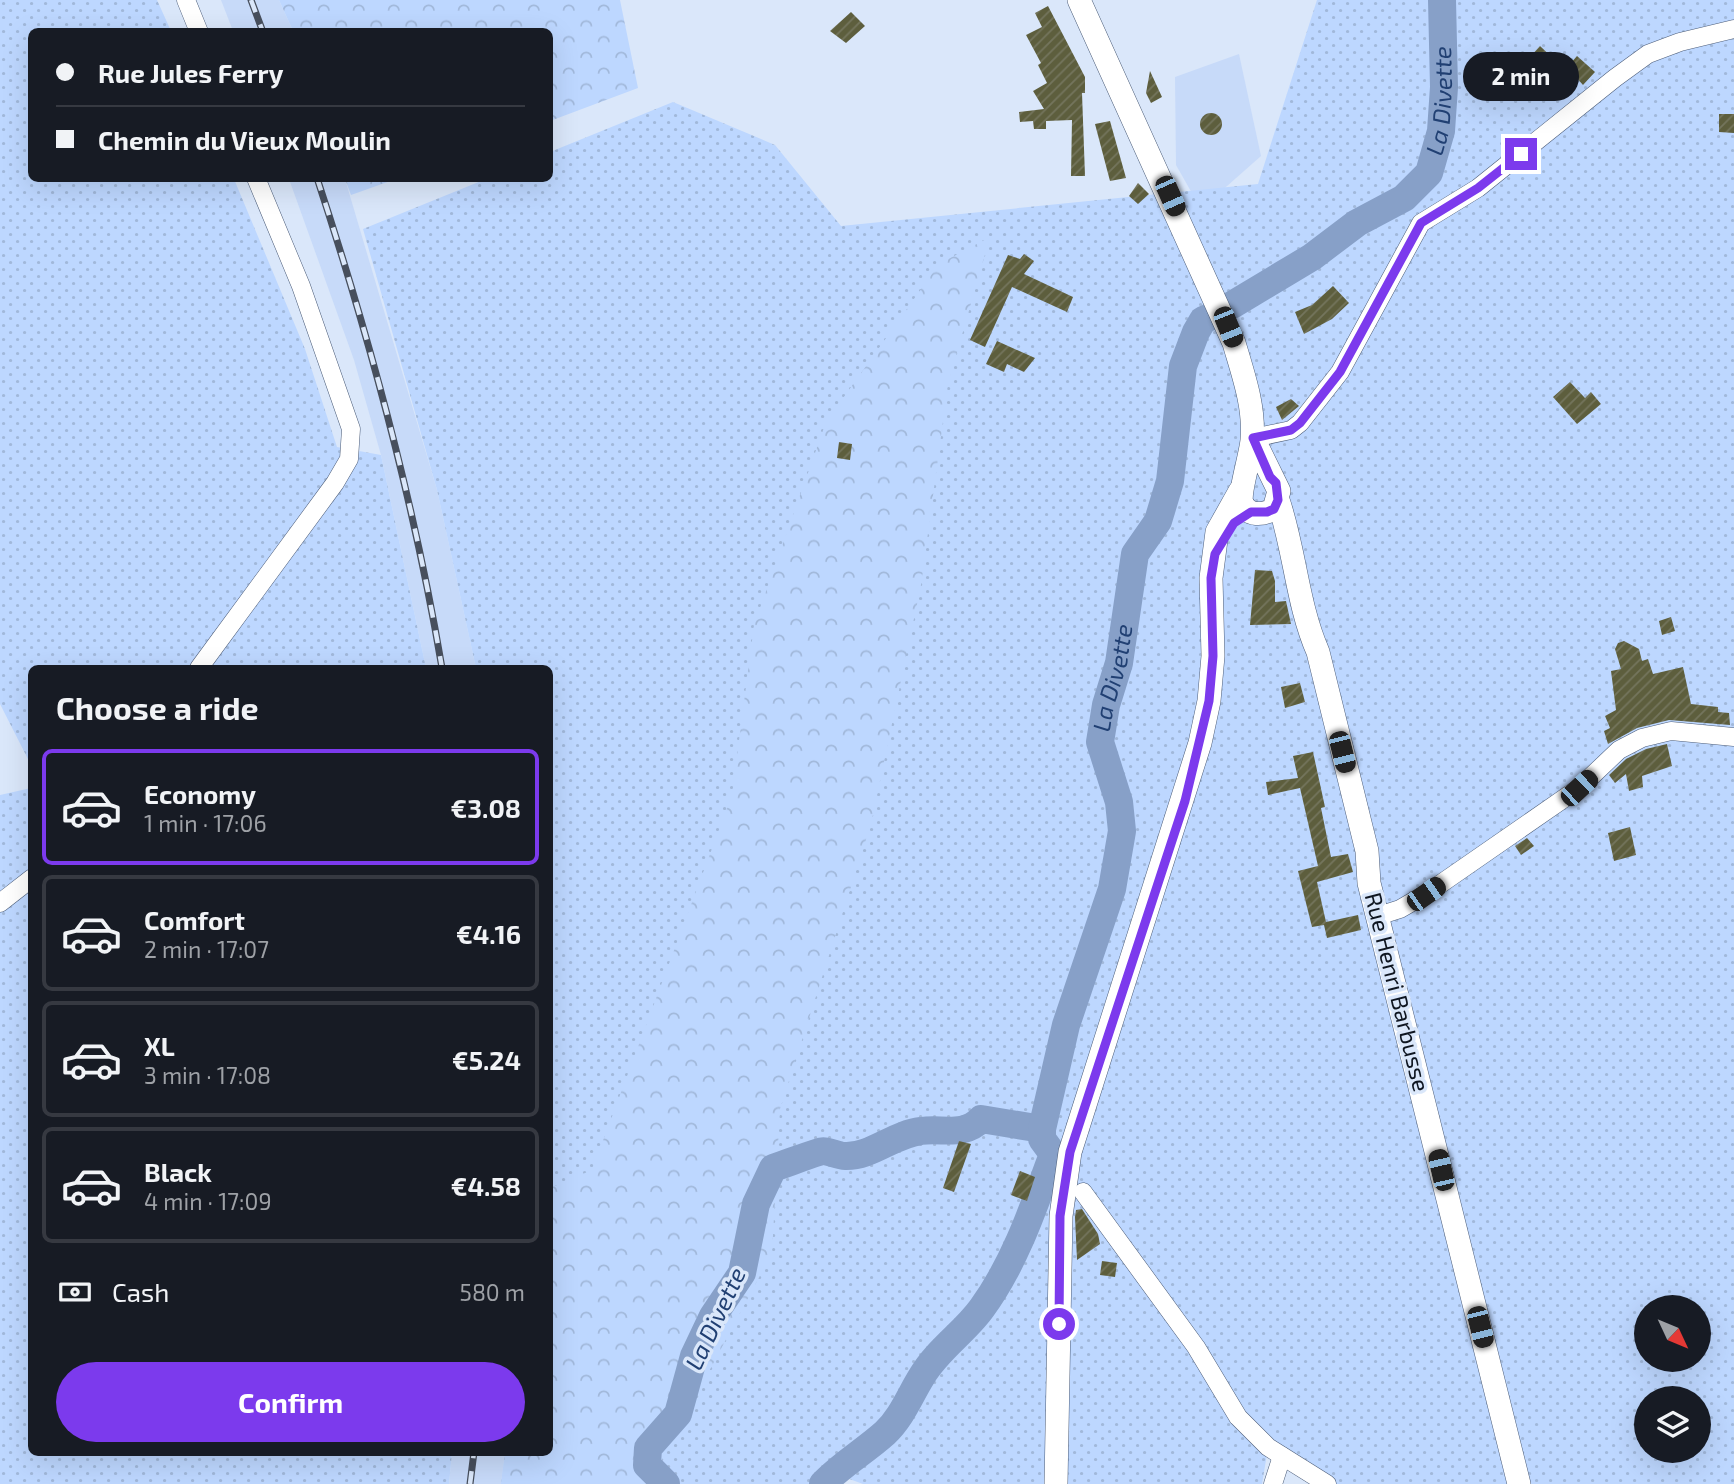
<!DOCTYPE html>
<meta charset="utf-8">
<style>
body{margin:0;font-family:"Exo 2",sans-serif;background:#242831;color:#f1f3f6;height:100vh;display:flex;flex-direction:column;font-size:26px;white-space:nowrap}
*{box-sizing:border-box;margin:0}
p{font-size:23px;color:#9ea1a6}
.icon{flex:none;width:38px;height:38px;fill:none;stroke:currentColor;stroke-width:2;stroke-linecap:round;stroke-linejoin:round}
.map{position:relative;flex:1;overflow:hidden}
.side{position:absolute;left:28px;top:665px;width:525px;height:791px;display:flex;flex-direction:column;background:#171b24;border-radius:10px;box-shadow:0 7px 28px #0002}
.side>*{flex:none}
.top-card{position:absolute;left:28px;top:28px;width:525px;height:154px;border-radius:10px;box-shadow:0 7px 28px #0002;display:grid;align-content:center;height:154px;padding:0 28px;background:#171b24}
.needle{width:46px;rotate:134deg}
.tools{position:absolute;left:1634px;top:1295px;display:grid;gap:14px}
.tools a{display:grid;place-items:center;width:77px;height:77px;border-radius:50%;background:#171b24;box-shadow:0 7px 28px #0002;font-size:35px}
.end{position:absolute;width:32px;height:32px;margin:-16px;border:9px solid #7c3aed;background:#fff;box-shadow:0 0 0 4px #fff}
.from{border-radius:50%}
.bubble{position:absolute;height:49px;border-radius:24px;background:#171b24;box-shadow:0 7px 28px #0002;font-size:23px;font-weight:700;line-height:49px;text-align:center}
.car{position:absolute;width:21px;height:42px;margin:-21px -10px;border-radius:9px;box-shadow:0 0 5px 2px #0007;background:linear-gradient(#222 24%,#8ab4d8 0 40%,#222 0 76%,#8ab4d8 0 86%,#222 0)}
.top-card b{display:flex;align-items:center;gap:24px;height:66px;font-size:26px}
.top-card b+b{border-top:2px solid #363941}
.top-card i{width:18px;height:18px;background:#f1f3f6}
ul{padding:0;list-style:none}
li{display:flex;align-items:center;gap:21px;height:116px;margin:0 14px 10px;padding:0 14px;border:4px solid #363941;border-radius:10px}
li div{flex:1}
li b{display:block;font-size:26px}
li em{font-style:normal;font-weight:700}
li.current{border-color:#7c3aed}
li>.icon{width:63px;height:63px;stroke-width:1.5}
h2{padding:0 28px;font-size:32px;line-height:84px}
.pay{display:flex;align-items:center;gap:18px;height:77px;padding:0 28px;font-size:26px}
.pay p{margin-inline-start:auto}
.button{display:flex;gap:14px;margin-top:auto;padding:14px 28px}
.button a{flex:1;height:80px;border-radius:42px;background:#7c3aed;color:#fff;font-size:28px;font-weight:700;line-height:80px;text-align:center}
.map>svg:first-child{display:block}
.built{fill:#c7daf9}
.grass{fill:url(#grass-dots);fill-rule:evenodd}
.forest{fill:url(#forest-crowns)}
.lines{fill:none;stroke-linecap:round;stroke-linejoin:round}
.river{stroke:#87a0c8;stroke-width:28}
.building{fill:url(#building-hatch)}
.minor-casing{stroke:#4c5d79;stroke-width:19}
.major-casing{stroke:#4c5d79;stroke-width:24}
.minor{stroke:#fff;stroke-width:18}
.major{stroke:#fff;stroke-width:23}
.rail-casing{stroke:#474f5d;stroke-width:7}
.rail{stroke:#dae7fa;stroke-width:4.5;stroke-dasharray:13;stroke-linecap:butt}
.route{stroke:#7c3aed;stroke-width:9}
.labels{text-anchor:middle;stroke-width:7;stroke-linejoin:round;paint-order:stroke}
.street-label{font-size:23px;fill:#0e1520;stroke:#dae7fa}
.water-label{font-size:24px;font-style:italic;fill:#214073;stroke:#dae7fa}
</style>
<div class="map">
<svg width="1734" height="1484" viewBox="0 0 1734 1484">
<defs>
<pattern id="grass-dots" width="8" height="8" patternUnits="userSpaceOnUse" patternTransform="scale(1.75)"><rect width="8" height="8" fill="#bdd7ff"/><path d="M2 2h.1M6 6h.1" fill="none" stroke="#a1b8da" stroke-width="1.8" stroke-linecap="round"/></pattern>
<pattern id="forest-crowns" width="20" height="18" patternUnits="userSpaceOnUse" patternTransform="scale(1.75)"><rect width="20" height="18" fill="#bdd7ff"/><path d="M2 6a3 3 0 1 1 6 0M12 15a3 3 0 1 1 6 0" fill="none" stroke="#a1b8da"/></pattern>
<pattern id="building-hatch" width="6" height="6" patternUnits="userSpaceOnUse" patternTransform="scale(1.75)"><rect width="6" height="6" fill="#5d5e3d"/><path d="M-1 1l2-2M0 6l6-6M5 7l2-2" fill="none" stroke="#74755d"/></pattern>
</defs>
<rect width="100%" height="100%" fill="#dae7fa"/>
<g class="built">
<path d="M221 0H279L293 31H233Z"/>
<path d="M1239 54 1261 156 1201 209 1176 165 1175 77Z"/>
<path d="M289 179H345L437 490 476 668H426L381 455 354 360Z"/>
<path d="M452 1453H505L501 1484H449Z"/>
</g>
<g class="grass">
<path d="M0 0H157L171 31 32 32V178L234 179 305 349 337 447 381 455 426 668H32L31 765 0 704Z"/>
<path d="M1317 0H1734V1484H1327L1268 1448 1262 1484H863L833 1473 823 1484H501L505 1453 550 1452V668H476L437 490 363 229 486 179 550 178V152L673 102 775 145 841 226 1258 184ZM1647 1307H1699V1360H1647ZM1647 1398H1699V1451H1647Z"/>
<path d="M31 788 32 1452 452 1453 449 1484H0V795Z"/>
</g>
<g class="forest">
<path d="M279 0H620L638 88 550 121V32L293 31Z"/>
<path d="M345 179V178L396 179 351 195Z"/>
<path d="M990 237 948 384 921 585 871 824 780 1109 772 1253 649 1484H501L505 1453 550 1452V1188L592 1170 732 795 754 625 826 422 939 264Z"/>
</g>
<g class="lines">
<g class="river">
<path id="s1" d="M1232 305 1312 257 1357 223 1404 198 1429 173 1441 131 1444 87 1442 0"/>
<path d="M666 1484 647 1465 648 1448 678 1414 694 1356 713 1316 742 1273 756 1204 773 1168C788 1163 803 1157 819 1152 827 1149 836 1156 845 1156 871 1157 894 1134 921 1131 943 1128 964 1137 981 1119L1042 1129"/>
<path id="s2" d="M823 1484C842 1464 865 1451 885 1433 902 1417 910 1395 922 1376 938 1349 965 1332 982 1308 1015 1263 1034 1206 1053 1154L1042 1139V1129L1066 1025 1112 889 1122 831 1119 802 1100 742 1106 705 1119 663 1135 554 1158 521 1170 481 1183 366 1196 332 1203 320 1210 317"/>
</g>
</g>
<g class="building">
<path d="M1048 6 1085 77V93H1082L1085 176H1071L1072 120 1046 121V129H1034L1033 121 1020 122 1019 112 1044 109 1033 91 1047 83 1038 65 1041 63 1026 35 1042 27 1035 13Z"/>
<path d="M851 12 865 26 846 43 830 31Z"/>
<path d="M1540 46 1560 65 1533 94 1519 81 1536 62 1530 57Z"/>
<path d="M1577 56 1595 72 1583 85 1575 76 1557 94 1550 87Z"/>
<path d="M1150 71 1162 97 1151 103 1146 93Z"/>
<circle cx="1211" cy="124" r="11"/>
<path d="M1719 114H1734V133L1719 132Z"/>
<path d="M1110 121 1126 178 1110 181 1095 124Z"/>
<path d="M1138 183 1149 194 1138 204 1129 196Z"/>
<path d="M1024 254 1034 261 1024 274 1073 297 1067 312 1012 287 985 347 970 340 1008 255 1020 259Z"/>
<path d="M1333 286 1349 303 1332 319 1304 334 1295 312 1312 305Z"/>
<path d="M997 341 1035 358 1024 372 1007 364 1004 372 986 364Z"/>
<path d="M1570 382 1585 398 1591 392 1601 404 1577 424 1553 397Z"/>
<path d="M1291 399 1299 406 1282 420 1276 407Z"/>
<path d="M839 442 852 444 850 460 837 458Z"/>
<path d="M1255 570 1272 571 1275 581V602L1286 601 1291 624 1250 625Z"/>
<path d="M1671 617 1675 631 1662 635 1659 621Z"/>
<path d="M1624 641 1639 649 1642 661 1648 659 1653 674 1683 667 1691 704 1718 707V712L1729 713 1730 725 1669 720 1637 728 1608 744 1604 731 1610 728 1605 716 1616 710 1611 671 1621 669 1615 649 1618 643Z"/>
<path d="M1300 683 1305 702 1285 708 1281 687Z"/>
<path d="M1667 744 1672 766 1642 776 1643 787 1629 791 1626 774 1615 783 1609 775 1626 759 1646 749Z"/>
<path d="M1313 752 1325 807 1321 808 1331 857 1348 854 1353 872 1317 882 1326 922 1358 915 1361 930 1327 938 1324 925 1312 927 1298 871 1318 866 1300 788 1268 795 1266 782 1298 778 1293 756Z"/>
<path d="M1630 827 1636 855 1614 861 1608 833Z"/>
<path d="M1527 838 1534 846 1521 855 1515 846Z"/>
<path d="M959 1141 971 1144 954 1192 943 1188Z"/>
<path d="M1020 1171 1035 1177 1027 1201 1011 1195Z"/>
<path d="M1082 1209 1098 1234 1100 1244 1077 1260 1075 1217 1076 1210Z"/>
<path d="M1102 1261 1117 1263 1115 1277 1100 1275Z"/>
</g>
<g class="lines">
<g class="minor-casing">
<g id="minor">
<path d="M186 0 199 32"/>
<path d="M1253 438 1291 430 1300 423 1340 372 1421 223 1478 188 1615 78 1648 54 1680 42 1734 29"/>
<path d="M199 668 335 483 349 459 351 429 301 286 256 178"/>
<path d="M0 903 32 878"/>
<path d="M1378 916 1400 909 1426 894 1579 788 1619 750 1642 738 1671 731 1734 737"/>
<path d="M1083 1192 1196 1347 1238 1417 1268 1447 1327 1484"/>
<path d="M1273 1484 1282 1456"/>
</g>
</g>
<g class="major-casing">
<g id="major">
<path d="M1079 0 1234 343C1243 374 1255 407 1252 440 1251 454 1238 496 1242 503 1248 517 1263 515 1274 509L1279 491 1253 438"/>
<path d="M1278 500C1295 550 1297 604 1318 652L1367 851 1369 883 1519 1484"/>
<path d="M1056 1484 1061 1216 1070 1152 1200 743 1209 701 1213 656 1211 578 1217 532 1240 491"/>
</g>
</g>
<use href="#minor" class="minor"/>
<use href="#major" class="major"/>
<g class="rail-casing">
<g id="rail">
<path d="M251 0 263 32"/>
<path d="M317 178C370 339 414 502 442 668"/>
<path d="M470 1484 474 1452"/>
</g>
</g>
<use href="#rail" class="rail"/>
</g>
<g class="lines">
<path class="route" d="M1059 1324 1060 1216 1070 1152 1185 801 1209 701 1213 656 1211 578 1215 554 1234 523 1251 512H1267L1274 509 1278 500 1276 483 1270 477 1253 438 1291 430 1300 423 1340 372 1421 223 1478 188 1521 154"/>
</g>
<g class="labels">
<g class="street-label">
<text transform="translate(1397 992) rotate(76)" y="8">Rue Henri Barbusse</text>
</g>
<g class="water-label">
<text dy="8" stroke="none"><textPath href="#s1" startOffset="312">La Divette</textPath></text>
<text dy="8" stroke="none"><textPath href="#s2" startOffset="905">La Divette</textPath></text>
<text transform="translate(716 1319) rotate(-65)" y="8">La Divette</text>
</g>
</g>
</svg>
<div class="tools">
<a><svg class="needle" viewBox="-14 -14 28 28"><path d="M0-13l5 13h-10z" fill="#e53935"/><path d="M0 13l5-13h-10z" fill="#9ea1a6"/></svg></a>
<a><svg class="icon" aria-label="layers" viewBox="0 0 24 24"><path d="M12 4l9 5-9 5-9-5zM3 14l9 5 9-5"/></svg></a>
</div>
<i class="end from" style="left:1059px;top:1324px"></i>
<i class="end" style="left:1521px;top:154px"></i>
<div class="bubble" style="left:1463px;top:52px;width:116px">2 min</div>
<i class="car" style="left:1170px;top:196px;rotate:156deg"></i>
<i class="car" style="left:1228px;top:327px;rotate:158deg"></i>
<i class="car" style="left:1342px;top:752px;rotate:166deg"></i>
<i class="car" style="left:1579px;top:788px;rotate:47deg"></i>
<i class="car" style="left:1426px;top:894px;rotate:55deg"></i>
<i class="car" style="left:1441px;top:1170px;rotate:347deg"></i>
<i class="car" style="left:1480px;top:1327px;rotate:166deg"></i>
<div class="top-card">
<b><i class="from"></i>Rue Jules Ferry</b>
<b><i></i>Chemin du Vieux Moulin</b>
</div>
<section class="side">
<h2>Choose a ride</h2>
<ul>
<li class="current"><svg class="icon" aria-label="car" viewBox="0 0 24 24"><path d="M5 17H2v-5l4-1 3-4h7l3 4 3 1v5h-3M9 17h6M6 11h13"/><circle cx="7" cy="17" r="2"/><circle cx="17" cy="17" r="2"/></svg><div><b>Economy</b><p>1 min · 17:06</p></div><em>€3.08</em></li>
<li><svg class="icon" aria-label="car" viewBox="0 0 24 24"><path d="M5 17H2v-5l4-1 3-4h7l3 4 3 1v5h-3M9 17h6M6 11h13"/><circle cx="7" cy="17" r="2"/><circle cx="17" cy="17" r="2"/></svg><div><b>Comfort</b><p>2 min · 17:07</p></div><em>€4.16</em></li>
<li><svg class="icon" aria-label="car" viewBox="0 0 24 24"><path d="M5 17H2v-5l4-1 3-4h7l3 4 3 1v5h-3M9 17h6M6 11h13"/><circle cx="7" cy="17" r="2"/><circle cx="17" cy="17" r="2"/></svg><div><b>XL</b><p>3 min · 17:08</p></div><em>€5.24</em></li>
<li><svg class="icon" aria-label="car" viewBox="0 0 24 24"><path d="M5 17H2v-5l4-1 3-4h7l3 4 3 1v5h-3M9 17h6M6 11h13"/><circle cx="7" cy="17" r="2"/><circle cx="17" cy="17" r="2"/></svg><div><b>Black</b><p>4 min · 17:09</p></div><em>€4.58</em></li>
</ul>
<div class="pay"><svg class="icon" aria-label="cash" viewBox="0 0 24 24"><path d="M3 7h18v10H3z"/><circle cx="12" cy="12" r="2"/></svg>Cash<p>580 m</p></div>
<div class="button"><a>Confirm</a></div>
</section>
</div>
